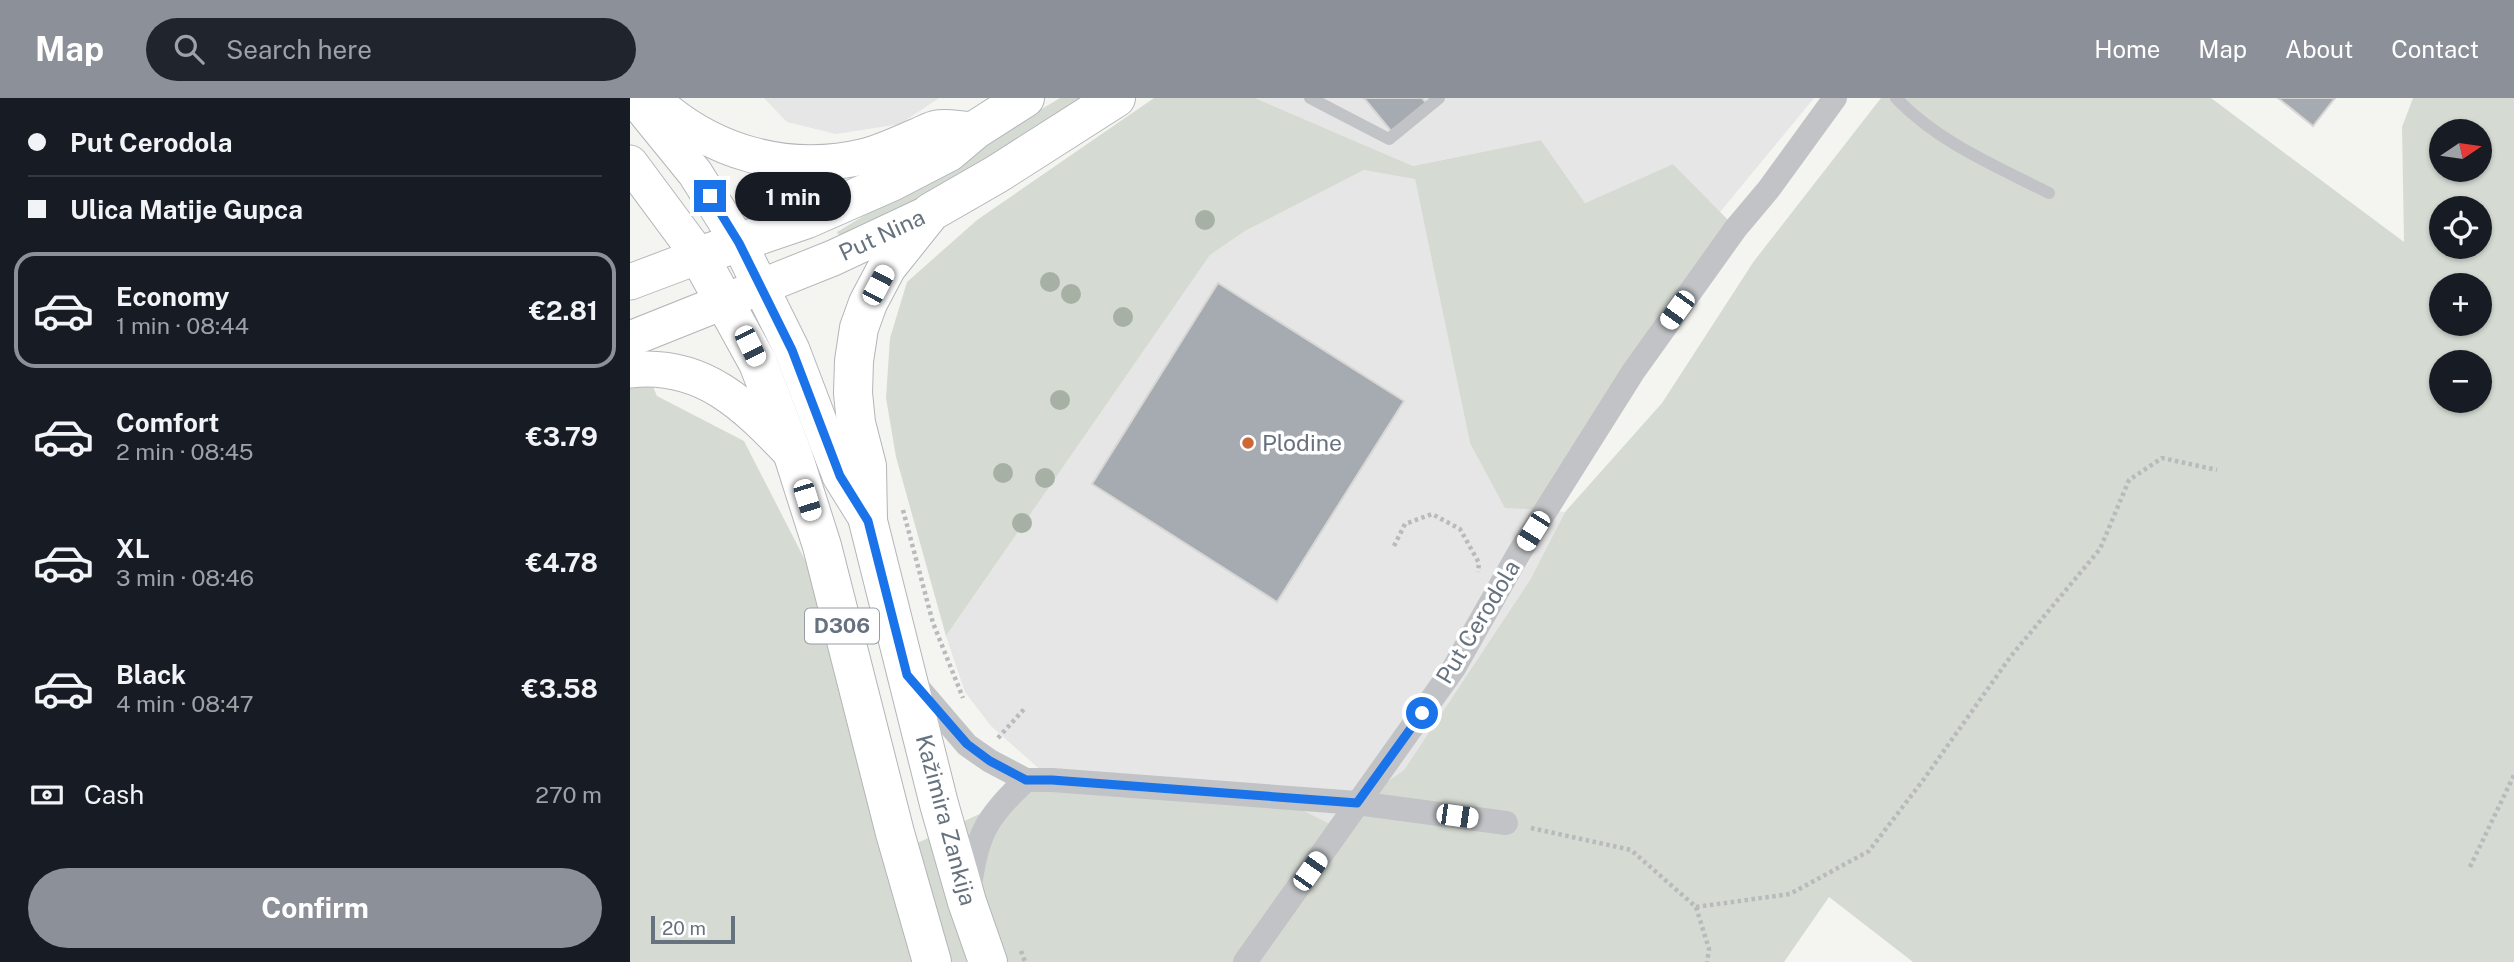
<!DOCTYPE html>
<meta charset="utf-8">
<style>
body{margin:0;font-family:"Public Sans",sans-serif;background:#20242c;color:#f1f3f6;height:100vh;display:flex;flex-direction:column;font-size:26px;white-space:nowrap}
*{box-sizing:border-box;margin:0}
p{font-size:23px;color:#9ea1a6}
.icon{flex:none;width:38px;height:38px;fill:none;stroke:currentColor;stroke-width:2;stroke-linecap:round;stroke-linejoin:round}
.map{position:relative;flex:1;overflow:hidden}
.details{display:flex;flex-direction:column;background:#171b24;width:630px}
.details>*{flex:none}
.banner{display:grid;align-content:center;height:154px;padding:0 28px;background:#171b24}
.needle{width:46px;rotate:77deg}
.fabs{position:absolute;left:1799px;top:21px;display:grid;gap:14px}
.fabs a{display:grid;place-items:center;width:63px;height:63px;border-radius:50%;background:#171b24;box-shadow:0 2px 5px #0004;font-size:35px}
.scale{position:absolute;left:21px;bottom:18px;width:84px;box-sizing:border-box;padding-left:7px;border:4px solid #67727f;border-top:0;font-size:19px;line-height:24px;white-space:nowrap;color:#67727f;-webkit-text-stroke:5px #fff;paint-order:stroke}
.end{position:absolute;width:32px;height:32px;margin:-16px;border:9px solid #1a73e8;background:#fff;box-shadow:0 0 0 4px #fff}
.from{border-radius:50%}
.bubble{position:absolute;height:49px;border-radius:24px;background:#171b24;box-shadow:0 2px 5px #0004;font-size:23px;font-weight:700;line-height:49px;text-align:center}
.car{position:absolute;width:21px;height:42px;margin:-21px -10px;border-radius:9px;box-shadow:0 0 5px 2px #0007;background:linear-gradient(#fff 24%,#345 0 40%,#fff 0 76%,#345 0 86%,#fff 0)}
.banner b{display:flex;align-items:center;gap:24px;height:66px;font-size:26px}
.banner b+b{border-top:2px solid #363941}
.banner i{width:18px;height:18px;background:#f1f3f6}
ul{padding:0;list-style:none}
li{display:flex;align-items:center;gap:21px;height:116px;margin:0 14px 10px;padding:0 14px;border:4px solid transparent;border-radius:21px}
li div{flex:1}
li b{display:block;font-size:26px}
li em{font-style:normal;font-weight:700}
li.selected{border-color:#8c9099}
li>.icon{width:63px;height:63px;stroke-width:1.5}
.pay{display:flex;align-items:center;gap:18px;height:77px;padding:0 28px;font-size:26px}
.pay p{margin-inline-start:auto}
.button{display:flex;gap:14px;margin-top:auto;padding:14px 28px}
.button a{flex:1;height:80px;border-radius:42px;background:#8c9099;color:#fff;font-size:28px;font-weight:700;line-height:80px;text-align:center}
header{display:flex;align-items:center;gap:42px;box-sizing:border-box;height:98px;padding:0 35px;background:#8c9099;color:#fff}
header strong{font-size:33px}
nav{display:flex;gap:38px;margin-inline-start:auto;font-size:24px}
.search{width:490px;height:63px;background:#20242c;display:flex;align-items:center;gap:18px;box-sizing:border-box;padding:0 24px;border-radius:38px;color:#9ea1a6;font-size:26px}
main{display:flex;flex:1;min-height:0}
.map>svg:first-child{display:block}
.built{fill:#e5e6e5}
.green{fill:#d5dbd3;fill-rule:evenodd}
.building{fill:#a5abb1;stroke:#d6d6d4;stroke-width:2}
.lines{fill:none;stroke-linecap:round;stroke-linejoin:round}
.secondary-casing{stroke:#b3b7bb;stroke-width:37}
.primary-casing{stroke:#b2b5b9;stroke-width:40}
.path{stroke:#b8babc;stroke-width:4.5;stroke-dasharray:3.5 3.5;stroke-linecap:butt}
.lane{stroke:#c1c3c6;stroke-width:12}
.street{stroke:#c1c3c6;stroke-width:24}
.secondary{stroke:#fff;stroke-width:35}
.primary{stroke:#fff;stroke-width:38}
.tree{fill:#a6b0a4}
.route{stroke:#1a73e8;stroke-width:9}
.poi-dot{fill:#ce6737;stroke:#fff;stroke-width:2.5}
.labels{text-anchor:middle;stroke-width:7;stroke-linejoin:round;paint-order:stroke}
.shield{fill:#fff;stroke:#959ca5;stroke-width:2}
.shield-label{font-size:21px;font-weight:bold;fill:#67727f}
.street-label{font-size:23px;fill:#67727f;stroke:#fff}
.poi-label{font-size:23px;fill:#67727f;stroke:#fff;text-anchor:start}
</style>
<header>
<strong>Map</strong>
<div class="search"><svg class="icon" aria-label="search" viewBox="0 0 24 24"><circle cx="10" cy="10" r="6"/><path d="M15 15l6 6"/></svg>Search here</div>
<nav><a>Home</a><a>Map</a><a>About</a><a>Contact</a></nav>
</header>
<main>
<section class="details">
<div class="banner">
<b><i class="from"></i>Put Cerodola</b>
<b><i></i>Ulica Matije Gupca</b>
</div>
<ul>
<li class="selected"><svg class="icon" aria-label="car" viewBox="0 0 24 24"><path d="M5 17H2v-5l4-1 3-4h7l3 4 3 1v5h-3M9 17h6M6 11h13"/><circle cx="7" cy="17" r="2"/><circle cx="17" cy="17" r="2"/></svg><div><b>Economy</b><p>1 min · 08:44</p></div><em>€2.81</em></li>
<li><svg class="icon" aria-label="car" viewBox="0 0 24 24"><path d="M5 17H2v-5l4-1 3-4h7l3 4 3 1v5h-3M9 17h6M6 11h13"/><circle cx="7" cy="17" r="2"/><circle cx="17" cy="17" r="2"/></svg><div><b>Comfort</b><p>2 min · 08:45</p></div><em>€3.79</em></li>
<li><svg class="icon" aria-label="car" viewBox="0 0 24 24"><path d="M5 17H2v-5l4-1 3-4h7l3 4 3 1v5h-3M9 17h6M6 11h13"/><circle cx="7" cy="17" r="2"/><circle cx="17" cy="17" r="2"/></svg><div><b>XL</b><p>3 min · 08:46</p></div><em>€4.78</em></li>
<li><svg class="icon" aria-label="car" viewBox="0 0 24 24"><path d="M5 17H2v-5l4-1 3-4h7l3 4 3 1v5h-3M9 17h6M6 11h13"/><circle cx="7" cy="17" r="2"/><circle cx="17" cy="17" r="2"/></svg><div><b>Black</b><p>4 min · 08:47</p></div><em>€3.58</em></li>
</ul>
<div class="pay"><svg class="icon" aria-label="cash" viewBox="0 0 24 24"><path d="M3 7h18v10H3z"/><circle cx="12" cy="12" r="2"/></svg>Cash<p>270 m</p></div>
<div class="button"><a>Confirm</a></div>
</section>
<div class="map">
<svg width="1884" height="864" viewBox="0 0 1884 864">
<rect width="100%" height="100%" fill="#f4f5f1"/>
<g class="built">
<path d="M134 0H309L270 26 206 36 157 24Z"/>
<path d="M625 0H1184L1090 114 1043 66 955 105 911 42 783 68Z"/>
<path d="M734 72 785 80 840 345 916 412 935 414 900 482 774 672 698 725 643 697 422 682 361 628 335 594 316 538 580 157 615 133Z"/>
</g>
<g class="green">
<path d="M430 0H466L214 146 207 134Z"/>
<path d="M524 0H625L783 68 911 42 955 105 1043 66 1106 130 916 412 875 410 840 345 785 81 734 72 615 133 580 157 316 538 266 359 256 300 260 240 277 184 347 122Z"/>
<path d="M1251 0H1581L1774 144 1772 29 1783 0H1884V864H1283L1199 799 1154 864H0V235L27 298 114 343 193 497 253 761 422 682 643 697 698 725 774 672 900 482 935 414 1032 305 1124 163ZM1811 33H1850V72H1811ZM1811 110H1850V149H1811ZM1811 187H1850V226H1811ZM1811 264H1850V303H1811Z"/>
</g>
<g class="building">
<path d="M734 0H792L796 5 761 33Z"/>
<path d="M1648 0H1705L1683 28Z"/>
<path d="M588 185 774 303 647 504 462 386Z"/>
</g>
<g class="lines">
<g class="secondary-casing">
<g id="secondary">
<path d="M4 0 65 75 109 145 162 252 210 378 238 423"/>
<path d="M22 0C80 55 158 77 236 58 254 53 271 45 287 38 293 36 300 31 307 30 318 28 333 32 345 32"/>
<path d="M0 65 69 158 0 184"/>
<path d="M0 241 203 160 301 114"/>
<path d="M0 272C74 264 116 308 163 357"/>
</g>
</g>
<g class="primary-casing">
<g id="primary">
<path d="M302 864 265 735 192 448 163 357 128 265 69 158 177 121 261 84 319 54 345 32 395 0"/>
<path d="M358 864 337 804 309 706 238 423 237 368 226 325 223 295 224 263 229 230 238 205 257 169 301 114 367 76 486 0"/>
</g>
</g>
<g class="path">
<path d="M273 412 303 525 333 600"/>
<path d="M764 448 775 426 802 416 830 431 849 465 848 474"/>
<path d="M368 640 396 609"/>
<path d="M901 730 1001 752 1066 809 1079 851 1077 864"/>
<path d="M1840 769 1884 677"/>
<path d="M1066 809 1160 796 1239 753 1294 681 1381 558 1470 451 1499 382 1532 360 1587 372"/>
<path d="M391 853 395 864"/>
</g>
<g class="lane">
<path d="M680 0 759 41 809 0"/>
<path d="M1266 0C1308 44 1365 68 1419 95"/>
</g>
<g class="street">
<path d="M284 585 337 647 360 663 396 682"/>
<path d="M396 682H422L727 705 876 725"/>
<path d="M339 793C348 736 353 723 396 682"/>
<path d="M615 864 824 570 889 455 1003 274 1106 130 1138 92 1205 0"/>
</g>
<use href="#secondary" class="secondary"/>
<use href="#primary" class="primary"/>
</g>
<g class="tree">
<circle cx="575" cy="122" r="10"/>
<circle cx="420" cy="184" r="10"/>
<circle cx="441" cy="196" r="10"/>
<circle cx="493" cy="219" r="10"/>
<circle cx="430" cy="302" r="10"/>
<circle cx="373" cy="375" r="10"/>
<circle cx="415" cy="380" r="10"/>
<circle cx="392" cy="425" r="10"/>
</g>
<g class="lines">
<path class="route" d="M80 98 109 145 162 252 210 378 238 423 277 577 337 646 360 663 396 682H422L727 705 792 615"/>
</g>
<circle class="poi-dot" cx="618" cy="345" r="7"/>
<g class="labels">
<rect class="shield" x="175" y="510.5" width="74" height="35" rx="5"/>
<g class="shield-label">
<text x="212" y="535">D306</text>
</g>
<g class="street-label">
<text transform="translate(252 137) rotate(-25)" y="8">Put Nina</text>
<text transform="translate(848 524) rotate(-59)" y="8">Put Cerodola</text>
<text transform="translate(316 722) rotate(75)" y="8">Kažimira Zankija</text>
</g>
<g class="poi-label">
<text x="632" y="353">Plodine</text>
</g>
</g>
</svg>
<div class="fabs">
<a><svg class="needle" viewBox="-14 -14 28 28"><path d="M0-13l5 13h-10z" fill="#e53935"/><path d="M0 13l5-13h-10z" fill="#9ea1a6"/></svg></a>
<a><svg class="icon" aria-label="locate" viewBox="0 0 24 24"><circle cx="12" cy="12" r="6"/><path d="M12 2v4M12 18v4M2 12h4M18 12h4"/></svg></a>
<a>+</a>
<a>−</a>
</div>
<div class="scale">20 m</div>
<i class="end from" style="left:792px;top:615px"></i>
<i class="end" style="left:80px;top:98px"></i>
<div class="bubble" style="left:105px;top:74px;width:116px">1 min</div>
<i class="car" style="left:248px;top:187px;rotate:28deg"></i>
<i class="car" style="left:1047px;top:212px;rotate:216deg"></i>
<i class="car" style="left:120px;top:248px;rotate:154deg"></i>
<i class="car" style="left:177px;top:402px;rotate:163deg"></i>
<i class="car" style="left:903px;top:433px;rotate:212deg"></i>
<i class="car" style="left:827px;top:718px;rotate:98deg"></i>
<i class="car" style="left:680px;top:773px;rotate:35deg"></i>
</div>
</main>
